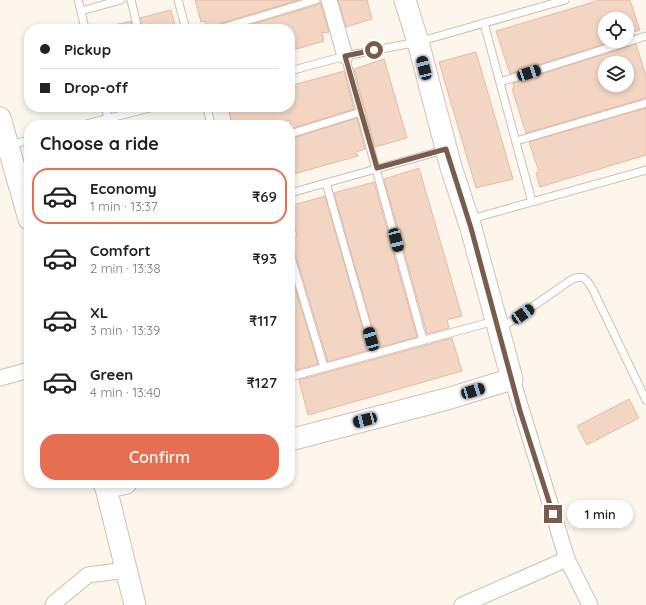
<!DOCTYPE html>
<meta charset="utf-8">
<style>
body{margin:0;font-family:Quicksand,sans-serif;background:#f2f2f2;color:#222;height:100vh;display:flex;flex-direction:column;font-size:15px;white-space:nowrap}
*{box-sizing:border-box;margin:0}
p{font-size:13px;color:#767676}
.icon{flex:none;width:22px;height:22px;fill:none;stroke:currentColor;stroke-width:2;stroke-linecap:round;stroke-linejoin:round}
.map{position:relative;flex:1;overflow:hidden}
.drawer{position:absolute;left:24px;top:120px;width:271px;height:368px;display:flex;flex-direction:column;background:#fff;border-radius:16px;box-shadow:0 2px 6px #0003}
.drawer>*{flex:none}
.top-card{position:absolute;left:24px;top:24px;width:271px;height:88px;border-radius:16px;box-shadow:0 2px 6px #0003;display:grid;align-content:center;height:88px;padding:0 16px;background:#fff}
.buttons{position:absolute;left:598px;top:12px;display:grid;gap:8px}
.buttons a{display:grid;place-items:center;width:36px;height:36px;border-radius:50%;background:#fff;box-shadow:0 2px 6px #0003;font-size:20px}
.end{position:absolute;width:18px;height:18px;margin:-9px;border:5px solid #7a5c4d;background:#fff;box-shadow:0 0 0 2px #fff}
.from{border-radius:50%}
.bubble{position:absolute;height:28px;border-radius:14px;background:#fff;box-shadow:0 2px 6px #0003;font-size:13px;font-weight:600;line-height:28px;text-align:center}
.car{position:absolute;width:12px;height:24px;margin:-12px -6px;border-radius:5px;box-shadow:0 0 3px 1px #0007;background:linear-gradient(#222 24%,#8ab4d8 0 40%,#222 0 76%,#8ab4d8 0 86%,#222 0)}
.top-card b{display:flex;align-items:center;gap:14px;height:38px;font-size:15px}
.top-card b+b{border-top:1px solid #e0e0e0}
.top-card i{width:10px;height:10px;background:#222}
ul{padding:0;list-style:none}
li{display:flex;align-items:center;gap:12px;height:56px;margin:0 8px 6px;padding:0 8px;border:2px solid transparent;border-radius:16px}
li div{flex:1}
li b{display:block;font-size:15px}
li em{font-style:normal;font-weight:600}
li.selected{border-color:#e76f51}
li>.icon{width:36px;height:36px;stroke-width:1.5}
h2{padding:0 16px;font-size:18px;line-height:48px}
.primary-button{display:flex;gap:8px;margin-top:auto;padding:8px 16px}
.primary-button a{flex:1;height:46px;border-radius:16px;background:#e76f51;color:#fff;font-size:16px;font-weight:600;line-height:46px;text-align:center}
.map>svg:first-child{display:block}
.building{fill:#f3d5c3;stroke:#e6bba3;fill-rule:evenodd}
.lines{fill:none;stroke-linecap:round;stroke-linejoin:round}
.lane-casing{stroke:#d1beb0;stroke-width:9}
.street-casing{stroke:#d1beb0;stroke-width:17}
.secondary-casing{stroke:#d6c0b0;stroke-width:23}
.lane{stroke:#fff;stroke-width:7}
.street{stroke:#fff;stroke-width:15}
.secondary{stroke:#fff;stroke-width:21}
.route{stroke:#7a5c4d;stroke-width:5}
</style>
<div class="map">
<svg width="646" height="605" viewBox="0 0 646 605">
<rect width="100%" height="100%" fill="#fdf6ec"/>
<g class="building">
<path d="M195 0H299L218 24 214 29H206L205 21 201 22Z"/>
<path d="M338 0H367L372 19 346 27Z"/>
<path d="M600 0H630L640 30 633 32 634 35 627 37V19H605V41H613L510 74 496 31Z"/>
<path d="M320 2 329 32 322 33 324 41 290 51V29H236L317 5Z"/>
<path d="M171 10 176 29H143L140 18Z"/>
<path d="M131 21 133 29H115V25Z"/>
<path d="M636 44 646 76V98L526 133 512 89 514 88 513 83ZM605 63H627V85H605Z"/>
<path d="M476 52 513 179 476 188 439 62Z"/>
<path d="M384 59 407 138 375 147 354 69Z"/>
<path d="M344 71 354 109 290 129V120L272 125H232L228 107H290V86Z"/>
<path d="M646 108V155L540 187 536 173 539 172 529 142Z"/>
<path d="M357 118 365 149 356 152 358 156 290 175V139Z"/>
<path d="M419 168 462 316 447 320 449 328 427 334 384 179Z"/>
<path d="M374 182 417 337 378 348 334 193Z"/>
<path d="M325 196 369 350 328 362 295 253 290 249V237L297 236 290 210V206Z"/>
<path d="M290 271 318 364 296 370 294 363 290 364Z"/>
<path d="M452 338 462 371 308 415 299 380Z"/>
<path d="M629 399 639 418 587 445 577 426Z"/>
</g>
<g class="lines">
<g class="lane-casing">
<g id="lane">
<path d="M78 0 81 11 121 0"/>
<path d="M131 0 138 29"/>
<path d="M178 0 186 29"/>
<path d="M81 11 85 29"/>
<path d="M484 23 532 202"/>
<path d="M219 29 316 0"/>
<path d="M345 56 423 340"/>
<path d="M290 71 345 56 418 42 565 0"/>
<path d="M500 82 646 36"/>
<path d="M105 107 110 125"/>
<path d="M207 107 211 125"/>
<path d="M82 125 154 107"/>
<path d="M290 134 361 112"/>
<path d="M516 141 646 103"/>
<path d="M10 145 29 140"/>
<path d="M326 183 375 354"/>
<path d="M290 193 444 150"/>
<path d="M471 219 646 170"/>
<path d="M290 254 324 367"/>
<path d="M500 329 571 280C583 274 586 278 593 290L646 400"/>
<path d="M290 377 494 321"/>
</g>
</g>
<g class="street-casing">
<g id="street">
<path d="M329 0 345 56"/>
<path d="M0 378 29 370"/>
<path d="M512 379 567 559 590 605"/>
<path d="M53 605 54 603 88 575 126 570"/>
<path d="M462 605 567 559"/>
</g>
</g>
<g class="secondary-casing">
<g id="secondary">
<path d="M0 118 29 219"/>
<path d="M290 440 447 399 512 379 471 228 451 167 418 42 405 0"/>
<path d="M104 483 106 488 126 483"/>
<path d="M106 488 135 605"/>
</g>
</g>
<use href="#lane" class="lane"/>
<use href="#street" class="street"/>
<use href="#secondary" class="secondary"/>
</g>
<g class="lines">
<path class="route" d="M374 50 345 56 377 168 446 149 471 228 520 411 553 514"/>
</g>
</svg>
<div class="buttons">
<a><svg class="icon" aria-label="locate" viewBox="0 0 24 24"><circle cx="12" cy="12" r="6"/><path d="M12 2v4M12 18v4M2 12h4M18 12h4"/></svg></a>
<a><svg class="icon" aria-label="layers" viewBox="0 0 24 24"><path d="M12 4l9 5-9 5-9-5zM3 14l9 5 9-5"/></svg></a>
</div>
<i class="end from" style="left:374px;top:50px"></i>
<i class="end" style="left:553px;top:514px"></i>
<div class="bubble" style="left:567px;top:500px;width:66px">1 min</div>
<i class="car" style="left:424px;top:68px;rotate:346deg"></i>
<i class="car" style="left:529px;top:73px;rotate:72deg"></i>
<i class="car" style="left:396px;top:240px;rotate:165deg"></i>
<i class="car" style="left:523px;top:314px;rotate:55deg"></i>
<i class="car" style="left:371px;top:339px;rotate:344deg"></i>
<i class="car" style="left:473px;top:391px;rotate:73deg"></i>
<i class="car" style="left:365px;top:420px;rotate:255deg"></i>
<div class="top-card">
<b><i class="from"></i>Pickup</b>
<b><i></i>Drop-off</b>
</div>
<section class="drawer">
<h2>Choose a ride</h2>
<ul>
<li class="selected"><svg class="icon" aria-label="car" viewBox="0 0 24 24"><path d="M5 17H2v-5l4-1 3-4h7l3 4 3 1v5h-3M9 17h6M6 11h13"/><circle cx="7" cy="17" r="2"/><circle cx="17" cy="17" r="2"/></svg><div><b>Economy</b><p>1 min · 13:37</p></div><em>₹69</em></li>
<li><svg class="icon" aria-label="car" viewBox="0 0 24 24"><path d="M5 17H2v-5l4-1 3-4h7l3 4 3 1v5h-3M9 17h6M6 11h13"/><circle cx="7" cy="17" r="2"/><circle cx="17" cy="17" r="2"/></svg><div><b>Comfort</b><p>2 min · 13:38</p></div><em>₹93</em></li>
<li><svg class="icon" aria-label="car" viewBox="0 0 24 24"><path d="M5 17H2v-5l4-1 3-4h7l3 4 3 1v5h-3M9 17h6M6 11h13"/><circle cx="7" cy="17" r="2"/><circle cx="17" cy="17" r="2"/></svg><div><b>XL</b><p>3 min · 13:39</p></div><em>₹117</em></li>
<li><svg class="icon" aria-label="car" viewBox="0 0 24 24"><path d="M5 17H2v-5l4-1 3-4h7l3 4 3 1v5h-3M9 17h6M6 11h13"/><circle cx="7" cy="17" r="2"/><circle cx="17" cy="17" r="2"/></svg><div><b>Green</b><p>4 min · 13:40</p></div><em>₹127</em></li>
</ul>
<div class="primary-button"><a>Confirm</a></div>
</section>
</div>
